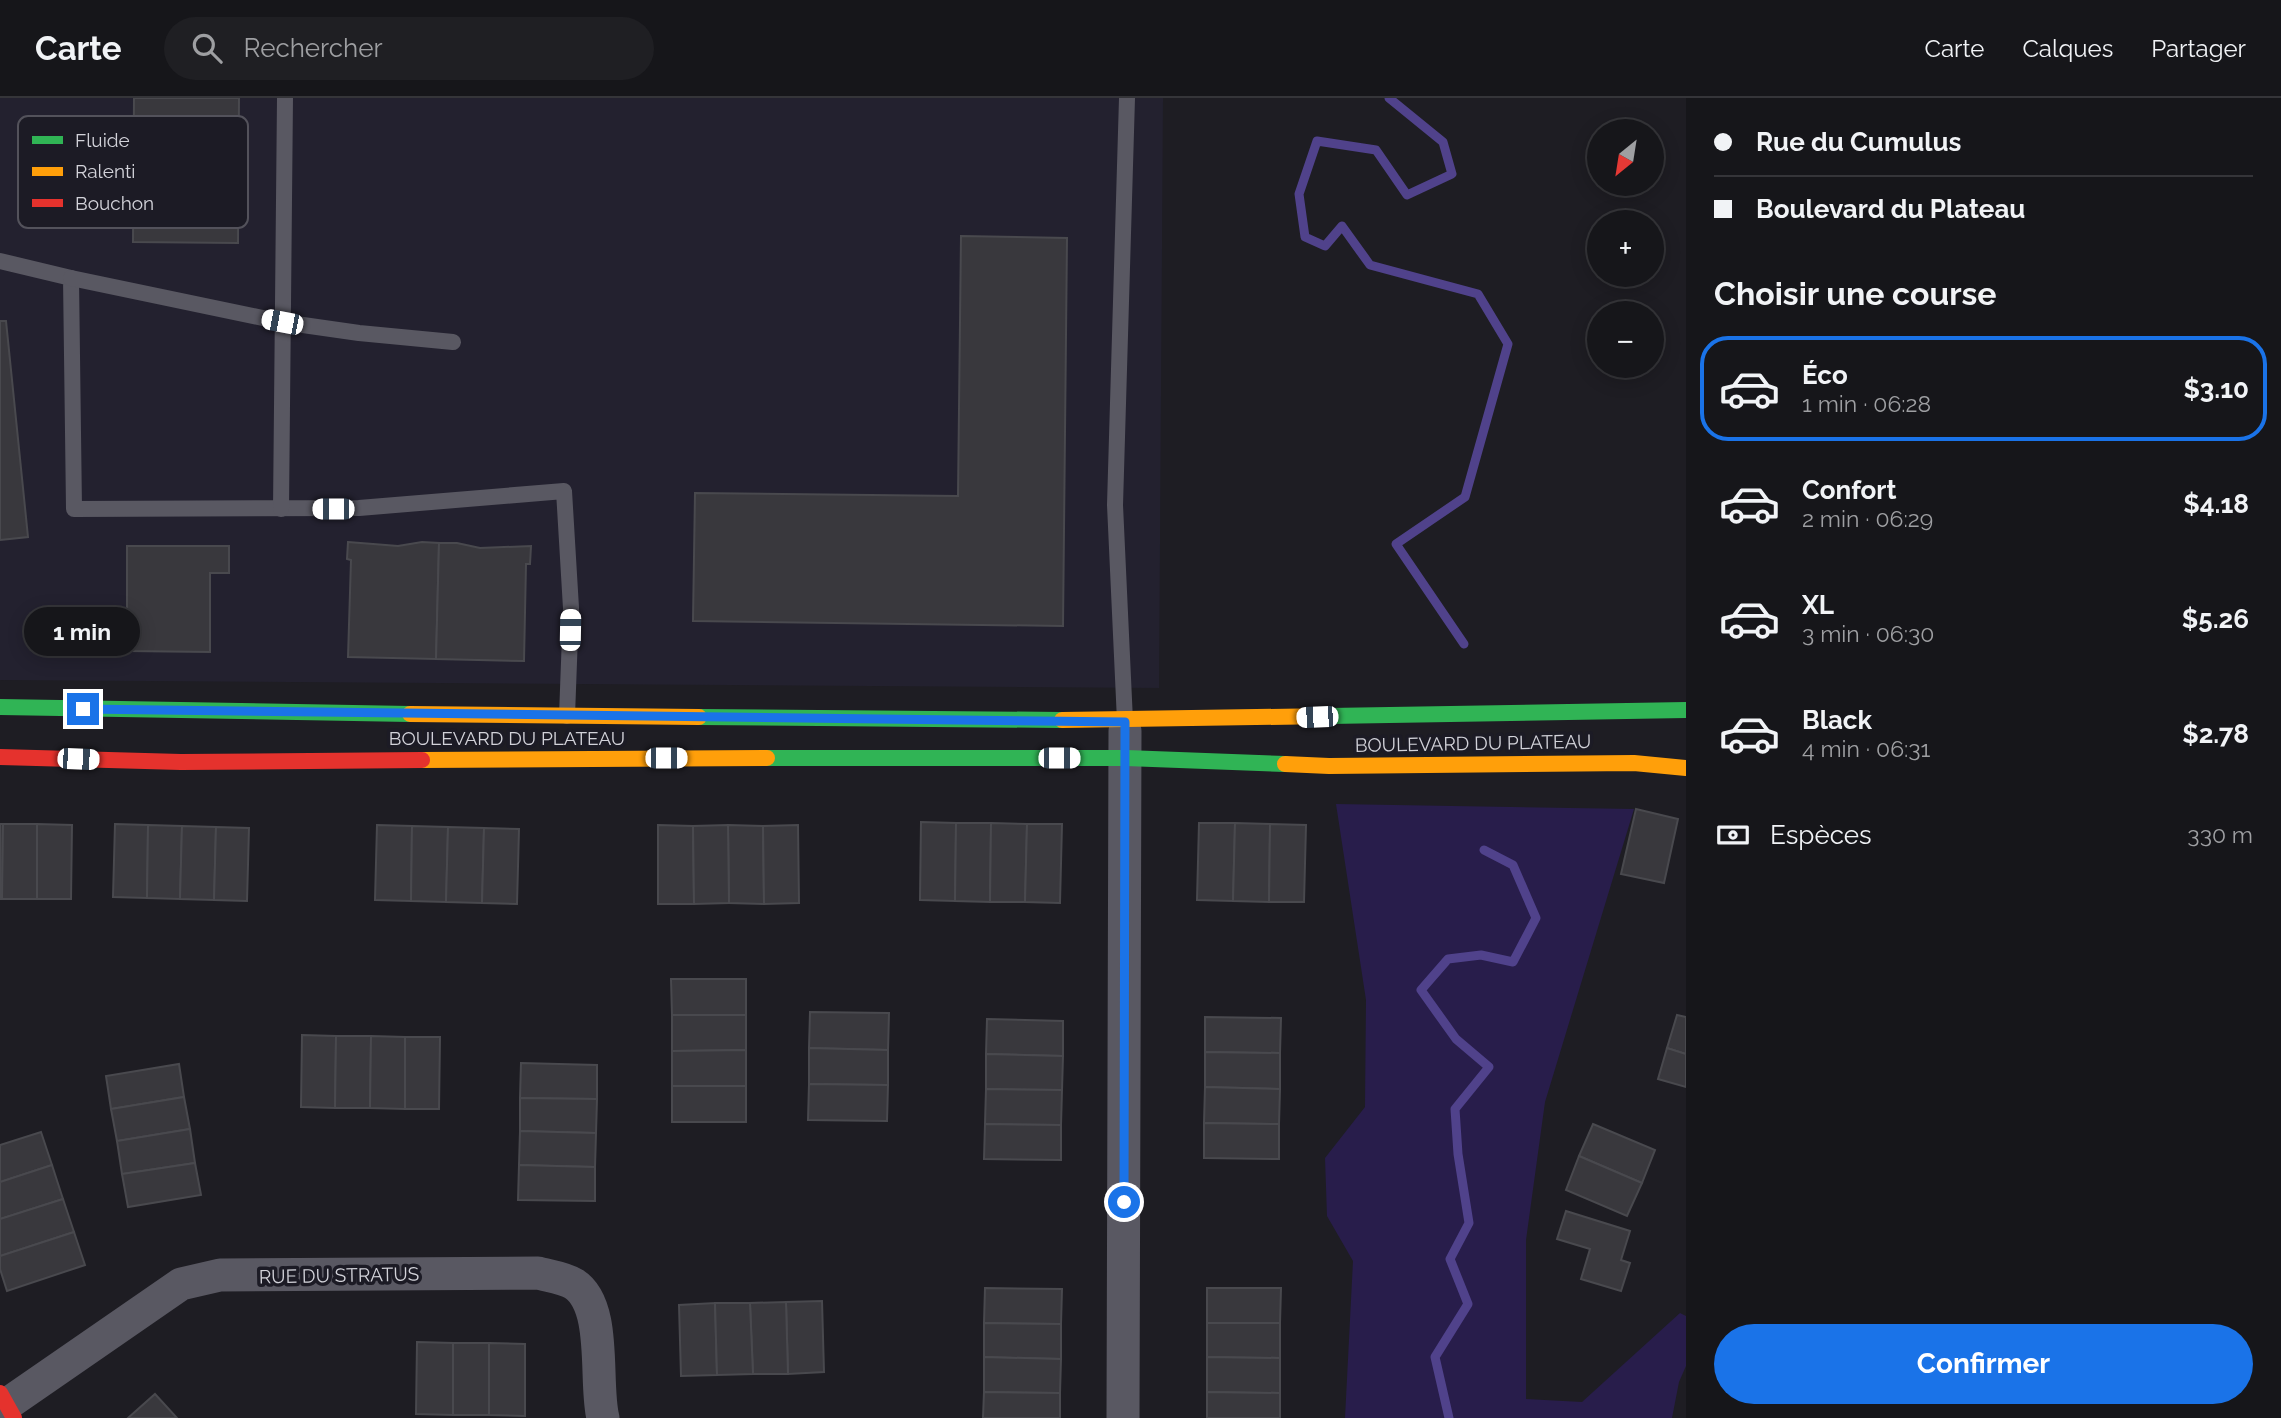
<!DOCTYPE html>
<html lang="fr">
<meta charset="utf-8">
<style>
body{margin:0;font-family:Raleway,sans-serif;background:#1f1f23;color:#f1f3f6;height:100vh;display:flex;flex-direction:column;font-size:26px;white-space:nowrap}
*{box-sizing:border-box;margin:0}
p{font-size:23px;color:#9e9fa2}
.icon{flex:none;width:38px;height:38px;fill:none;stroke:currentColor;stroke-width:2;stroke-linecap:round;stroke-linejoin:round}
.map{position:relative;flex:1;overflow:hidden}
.panel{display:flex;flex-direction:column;background:#16161a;width:595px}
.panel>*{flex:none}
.banner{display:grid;align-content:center;height:154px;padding:0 28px;background:#16161a}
.needle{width:46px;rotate:210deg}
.fabs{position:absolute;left:1587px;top:21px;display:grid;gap:14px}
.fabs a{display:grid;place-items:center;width:77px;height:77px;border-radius:50%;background:#16161a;box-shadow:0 4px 18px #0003,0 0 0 2px #353539;font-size:35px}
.end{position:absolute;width:32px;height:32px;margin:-16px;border:9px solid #1a73e8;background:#fff;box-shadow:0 0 0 4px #fff}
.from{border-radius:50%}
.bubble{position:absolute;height:49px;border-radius:24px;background:#16161a;box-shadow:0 4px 18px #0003,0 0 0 2px #353539;font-size:23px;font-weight:700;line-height:49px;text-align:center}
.car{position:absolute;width:21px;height:42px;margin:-21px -10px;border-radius:9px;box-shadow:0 0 5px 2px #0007;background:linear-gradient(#fff 24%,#345 0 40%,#fff 0 76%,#345 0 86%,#fff 0)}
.banner b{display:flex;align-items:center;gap:24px;height:66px;font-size:26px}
.banner b+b{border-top:2px solid #353539}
.banner i{width:18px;height:18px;background:#f1f3f6}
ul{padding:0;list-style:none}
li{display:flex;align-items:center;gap:21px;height:105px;margin:0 14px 10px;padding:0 14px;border:4px solid transparent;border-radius:28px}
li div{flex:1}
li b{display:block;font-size:26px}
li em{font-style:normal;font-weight:700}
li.active{border-color:#1a73e8}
li>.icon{width:63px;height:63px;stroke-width:1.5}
h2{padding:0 28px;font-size:32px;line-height:84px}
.pay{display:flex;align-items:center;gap:18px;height:77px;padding:0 28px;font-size:26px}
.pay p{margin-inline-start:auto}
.button{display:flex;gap:14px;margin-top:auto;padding:14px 28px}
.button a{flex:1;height:80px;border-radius:42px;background:#1a73e8;color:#fff;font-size:28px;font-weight:700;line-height:80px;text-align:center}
header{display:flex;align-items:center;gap:42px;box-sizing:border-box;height:98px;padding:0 35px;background:#16161a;border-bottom:2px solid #353539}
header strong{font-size:33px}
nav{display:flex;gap:38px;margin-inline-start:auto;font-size:24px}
.search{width:490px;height:63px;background:#1f1f23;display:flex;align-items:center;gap:18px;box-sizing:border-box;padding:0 24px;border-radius:38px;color:#9e9fa2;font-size:26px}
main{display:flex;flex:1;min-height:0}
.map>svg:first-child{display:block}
.built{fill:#23212f}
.green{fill:#281d4b}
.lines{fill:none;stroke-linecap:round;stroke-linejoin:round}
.stream{stroke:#50428b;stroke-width:9}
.building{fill:#39383d;stroke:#49494e;stroke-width:2}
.lane{stroke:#595862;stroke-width:16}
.street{stroke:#595862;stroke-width:33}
.fast{stroke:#30b455;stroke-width:16}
.slow{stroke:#ff9f0a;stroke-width:16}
.jam{stroke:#e5322d;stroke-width:16}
.route{stroke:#1a73e8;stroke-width:9}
.labels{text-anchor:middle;stroke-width:7;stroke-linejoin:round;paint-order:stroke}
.street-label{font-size:19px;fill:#d2d2d9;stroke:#1c1b25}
.key{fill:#1c1b25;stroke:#53525b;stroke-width:2}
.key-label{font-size:19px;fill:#d2d2d9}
</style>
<header>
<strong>Carte</strong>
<div class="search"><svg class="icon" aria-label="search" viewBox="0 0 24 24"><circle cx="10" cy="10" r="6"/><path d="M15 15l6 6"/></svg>Rechercher</div>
<nav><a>Carte</a><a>Calques</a><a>Partager</a></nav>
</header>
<main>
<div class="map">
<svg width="1686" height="1320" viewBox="0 0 1686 1320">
<rect width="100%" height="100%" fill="#1e1d23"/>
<path class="built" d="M0 0H1163L1159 590 0 582Z"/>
<path class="green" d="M1336 706 1634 711 1545 1004 1526 1142V1301L1582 1304 1680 1215 1686 1218V1268L1679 1284 1672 1320H1345L1353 1163 1327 1118 1325 1060 1365 1009 1366 902Z"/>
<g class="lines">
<g class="stream">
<path d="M1389 0 1443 44 1452 76 1407 97 1376 52 1317 43 1299 96 1305 139 1325 148 1342 128 1370 167 1478 196 1508 246 1465 399 1396 446 1464 546"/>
<path d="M1449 1320 1435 1259 1468 1206 1450 1161 1469 1125 1458 1056 1455 1011 1489 969 1456 941 1421 892 1448 861 1481 857 1513 864 1536 820 1513 767 1484 752"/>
</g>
</g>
<g class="building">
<path d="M134 0H239L238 145 133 144Z"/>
<path d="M961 138 1067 140 1063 528 693 523 695 395 958 398Z"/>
<path d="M0 223H6L28 439 0 442Z"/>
<path d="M348 444 398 448 422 444 439 445 436 561 348 559 351 462 347 461Z"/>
<path d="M439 445H457L480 450 531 448 530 466H526L524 563 436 561Z"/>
<path d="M127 448H229V475H210V554L127 553Z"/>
<path d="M1636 711 1678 721 1664 785 1621 776Z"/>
<path d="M921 724 956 725 955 803 920 802Z"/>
<path d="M956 725H991L990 804 955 803Z"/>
<path d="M991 725 1027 726 1025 804H990Z"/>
<path d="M1199 725H1235L1233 803 1197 802Z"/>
<path d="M1235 725 1270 726 1269 804 1233 803Z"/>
<path d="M0 726H3L2 801H0Z"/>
<path d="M3 726H37V801H2Z"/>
<path d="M37 726 72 727 71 801H37Z"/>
<path d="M115 726 148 727 147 800 113 799Z"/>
<path d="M1027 726H1062L1060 805 1025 804Z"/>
<path d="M1270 726 1306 727 1304 804H1269Z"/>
<path d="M148 727 182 728 180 801 147 800Z"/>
<path d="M377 727 412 728 411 803 375 802Z"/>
<path d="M658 727 693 728 694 806H658Z"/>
<path d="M728 727 763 728 764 806 729 805Z"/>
<path d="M728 727 729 805 694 806 693 728Z"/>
<path d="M798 727 799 805 764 806 763 728Z"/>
<path d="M182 728 216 729 214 802 180 801Z"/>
<path d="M412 728 448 729 446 804 411 803Z"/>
<path d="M216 729 249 730 247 803 214 802Z"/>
<path d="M448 729 484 730 482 805 446 804Z"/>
<path d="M484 730 519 731 517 806 482 805Z"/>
<path d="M671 881H746V917H672Z"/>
<path d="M810 914 889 915 888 952 809 950Z"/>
<path d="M672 917H746V952L672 953Z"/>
<path d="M1677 917 1686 919V956L1667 950Z"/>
<path d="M1205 919 1281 920 1280 955 1205 954Z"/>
<path d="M987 921 1063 923V958L986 956Z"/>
<path d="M302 937 336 938 335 1010 301 1009Z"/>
<path d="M336 938H371L370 1010H335Z"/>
<path d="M371 938 405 939V1011L370 1010Z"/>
<path d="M405 939H440L439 1011H405Z"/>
<path d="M809 950 888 952V987L809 986Z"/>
<path d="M1667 950 1686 956V989L1658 981Z"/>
<path d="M746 952V988H672V953Z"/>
<path d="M1205 954 1280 955V991L1205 989Z"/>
<path d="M986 956 1063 958 1062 992 986 991Z"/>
<path d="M521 965 597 967V1001L520 1000Z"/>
<path d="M179 966 184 999 111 1011 106 978Z"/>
<path d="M809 986 888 987 887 1023 808 1022Z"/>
<rect x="672" y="988" width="74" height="36"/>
<path d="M1205 989 1280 991 1279 1026 1204 1025Z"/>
<path d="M986 991 1062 992 1061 1027 985 1026Z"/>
<path d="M184 999 190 1031 117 1043 111 1011Z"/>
<path d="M520 1000 597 1001 596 1035 520 1033Z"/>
<path d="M1204 1025 1279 1026V1061L1204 1060Z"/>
<path d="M985 1026 1061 1027V1062L984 1061Z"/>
<path d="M1593 1026 1655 1052 1642 1085 1579 1058Z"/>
<path d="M190 1031 195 1065 122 1076 117 1043Z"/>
<path d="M520 1033 596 1035 595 1069 519 1067Z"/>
<path d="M41 1034 52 1067 0 1084V1047Z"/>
<path d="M1579 1058 1642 1085 1627 1118 1566 1092Z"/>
<path d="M195 1065 201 1097 128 1109 122 1076Z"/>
<path d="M52 1067 63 1101 0 1121V1084Z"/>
<path d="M519 1067 595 1069V1103L518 1102Z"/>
<path d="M63 1101 74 1134 0 1158V1121Z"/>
<path d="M1566 1113 1630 1133 1621 1162 1630 1165 1621 1193 1581 1181 1590 1151 1557 1141Z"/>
<path d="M74 1134 85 1167 7 1193 0 1171V1158Z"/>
<path d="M985 1190 1062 1191 1061 1226 984 1225Z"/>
<path d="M1207 1190H1281L1280 1225H1207Z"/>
<path d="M822 1203 824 1274 788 1276 786 1204Z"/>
<path d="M786 1204 788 1276H753L750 1205Z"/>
<path d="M715 1205 717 1277 681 1278 679 1207Z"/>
<path d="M715 1205H750L753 1276 717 1277Z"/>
<path d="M984 1225 1061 1226V1261L984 1259Z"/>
<path d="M1207 1225H1280V1260L1207 1259Z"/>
<path d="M417 1244 453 1245V1317L416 1316Z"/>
<rect x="453" y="1245" width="36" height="72"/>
<path d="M489 1245 525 1246V1318L489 1317Z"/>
<path d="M984 1259 1061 1261 1060 1295 984 1294Z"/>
<path d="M1207 1259 1280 1260V1295L1207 1294Z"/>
<path d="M984 1294 1060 1295V1320H983Z"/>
<path d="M1207 1294 1280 1295V1320H1207Z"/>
<path d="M155 1296 177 1320H128Z"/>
</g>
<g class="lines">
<g class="lane">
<path d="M0 163 71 180 74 411 359 410 564 393 571 510 567 618"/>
<path d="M71 180 282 224 359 235 453 244"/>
<path d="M281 411 285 0"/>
<path d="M1125 623 1115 407 1127 0"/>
</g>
<g class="street">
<path d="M0 1311 181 1186 220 1177 538 1175C549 1178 565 1180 574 1186 608 1208 594 1285 603 1320"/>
<path d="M1123 1320 1125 633"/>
</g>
<g class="fast">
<path d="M0 609 410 616"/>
<path d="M1329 618 1686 612"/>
<path d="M699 619 1062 622"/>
<path d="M767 660H1126L1285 666"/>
</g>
<g class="slow">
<path d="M410 616 699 619"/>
<path d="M1062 622 1329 618"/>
<path d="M422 662 767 660"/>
<path d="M1285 666 1329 668 1634 665 1686 670"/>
</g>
<g class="jam">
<path d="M0 659 181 664 422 662"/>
<path d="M0 1295 14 1320"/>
</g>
</g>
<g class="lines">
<path class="route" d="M83 611 1125 624 1124 1104"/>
</g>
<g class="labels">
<g class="street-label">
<text x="507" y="647">BOULEVARD DU PLATEAU</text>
<text transform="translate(1473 645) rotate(-1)" y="7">BOULEVARD DU PLATEAU</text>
<text transform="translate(339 1177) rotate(-1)" y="7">RUE DU STRATUS</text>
</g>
</g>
<rect x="18" y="18" width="230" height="112" rx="10" class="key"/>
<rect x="32" y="38" width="31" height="8" fill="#30b455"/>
<rect x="32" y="69" width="31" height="9" fill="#ff9f0a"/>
<rect x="32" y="101" width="31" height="8" fill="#e5322d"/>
<g class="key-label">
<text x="75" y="49">Fluide</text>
<text x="75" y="80">Ralenti</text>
<text x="75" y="112">Bouchon</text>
</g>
</svg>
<div class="fabs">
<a><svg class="needle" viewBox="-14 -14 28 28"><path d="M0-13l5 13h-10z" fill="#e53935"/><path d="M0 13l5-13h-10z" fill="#9e9fa2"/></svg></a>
<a>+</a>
<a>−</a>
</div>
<i class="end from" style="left:1124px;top:1104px"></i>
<i class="end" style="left:83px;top:611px"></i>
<div class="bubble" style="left:24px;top:509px;width:116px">1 min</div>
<i class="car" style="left:282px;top:224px;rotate:281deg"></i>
<i class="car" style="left:333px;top:411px;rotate:270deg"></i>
<i class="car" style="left:570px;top:532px;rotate:1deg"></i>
<i class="car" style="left:1317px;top:619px;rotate:268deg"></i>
<i class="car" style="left:666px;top:660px;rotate:90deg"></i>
<i class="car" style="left:1059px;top:660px;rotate:90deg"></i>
<i class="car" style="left:78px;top:661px;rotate:92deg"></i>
</div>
<section class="panel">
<div class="banner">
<b><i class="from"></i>Rue du Cumulus</b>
<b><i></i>Boulevard du Plateau</b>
</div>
<h2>Choisir une course</h2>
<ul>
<li class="active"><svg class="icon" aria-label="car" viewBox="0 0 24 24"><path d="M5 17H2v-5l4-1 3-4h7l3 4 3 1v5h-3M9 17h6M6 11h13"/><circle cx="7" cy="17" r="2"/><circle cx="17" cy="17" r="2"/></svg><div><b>Éco</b><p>1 min · 06:28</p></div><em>$3.10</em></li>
<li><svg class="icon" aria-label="car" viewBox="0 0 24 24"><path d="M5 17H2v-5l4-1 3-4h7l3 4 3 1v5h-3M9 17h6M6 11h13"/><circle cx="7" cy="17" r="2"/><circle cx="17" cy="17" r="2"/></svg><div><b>Confort</b><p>2 min · 06:29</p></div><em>$4.18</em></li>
<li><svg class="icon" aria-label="car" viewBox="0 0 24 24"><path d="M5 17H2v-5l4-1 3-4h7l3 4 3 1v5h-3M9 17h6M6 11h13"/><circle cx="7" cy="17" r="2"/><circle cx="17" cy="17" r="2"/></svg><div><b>XL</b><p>3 min · 06:30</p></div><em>$5.26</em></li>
<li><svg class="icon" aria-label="car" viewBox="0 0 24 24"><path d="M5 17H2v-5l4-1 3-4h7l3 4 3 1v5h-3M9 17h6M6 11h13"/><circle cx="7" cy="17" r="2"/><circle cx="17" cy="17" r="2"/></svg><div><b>Black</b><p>4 min · 06:31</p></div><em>$2.78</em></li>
</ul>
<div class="pay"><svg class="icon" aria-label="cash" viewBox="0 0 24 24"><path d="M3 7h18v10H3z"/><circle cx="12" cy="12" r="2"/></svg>Espèces<p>330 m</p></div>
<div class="button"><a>Confirmer</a></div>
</section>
</main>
